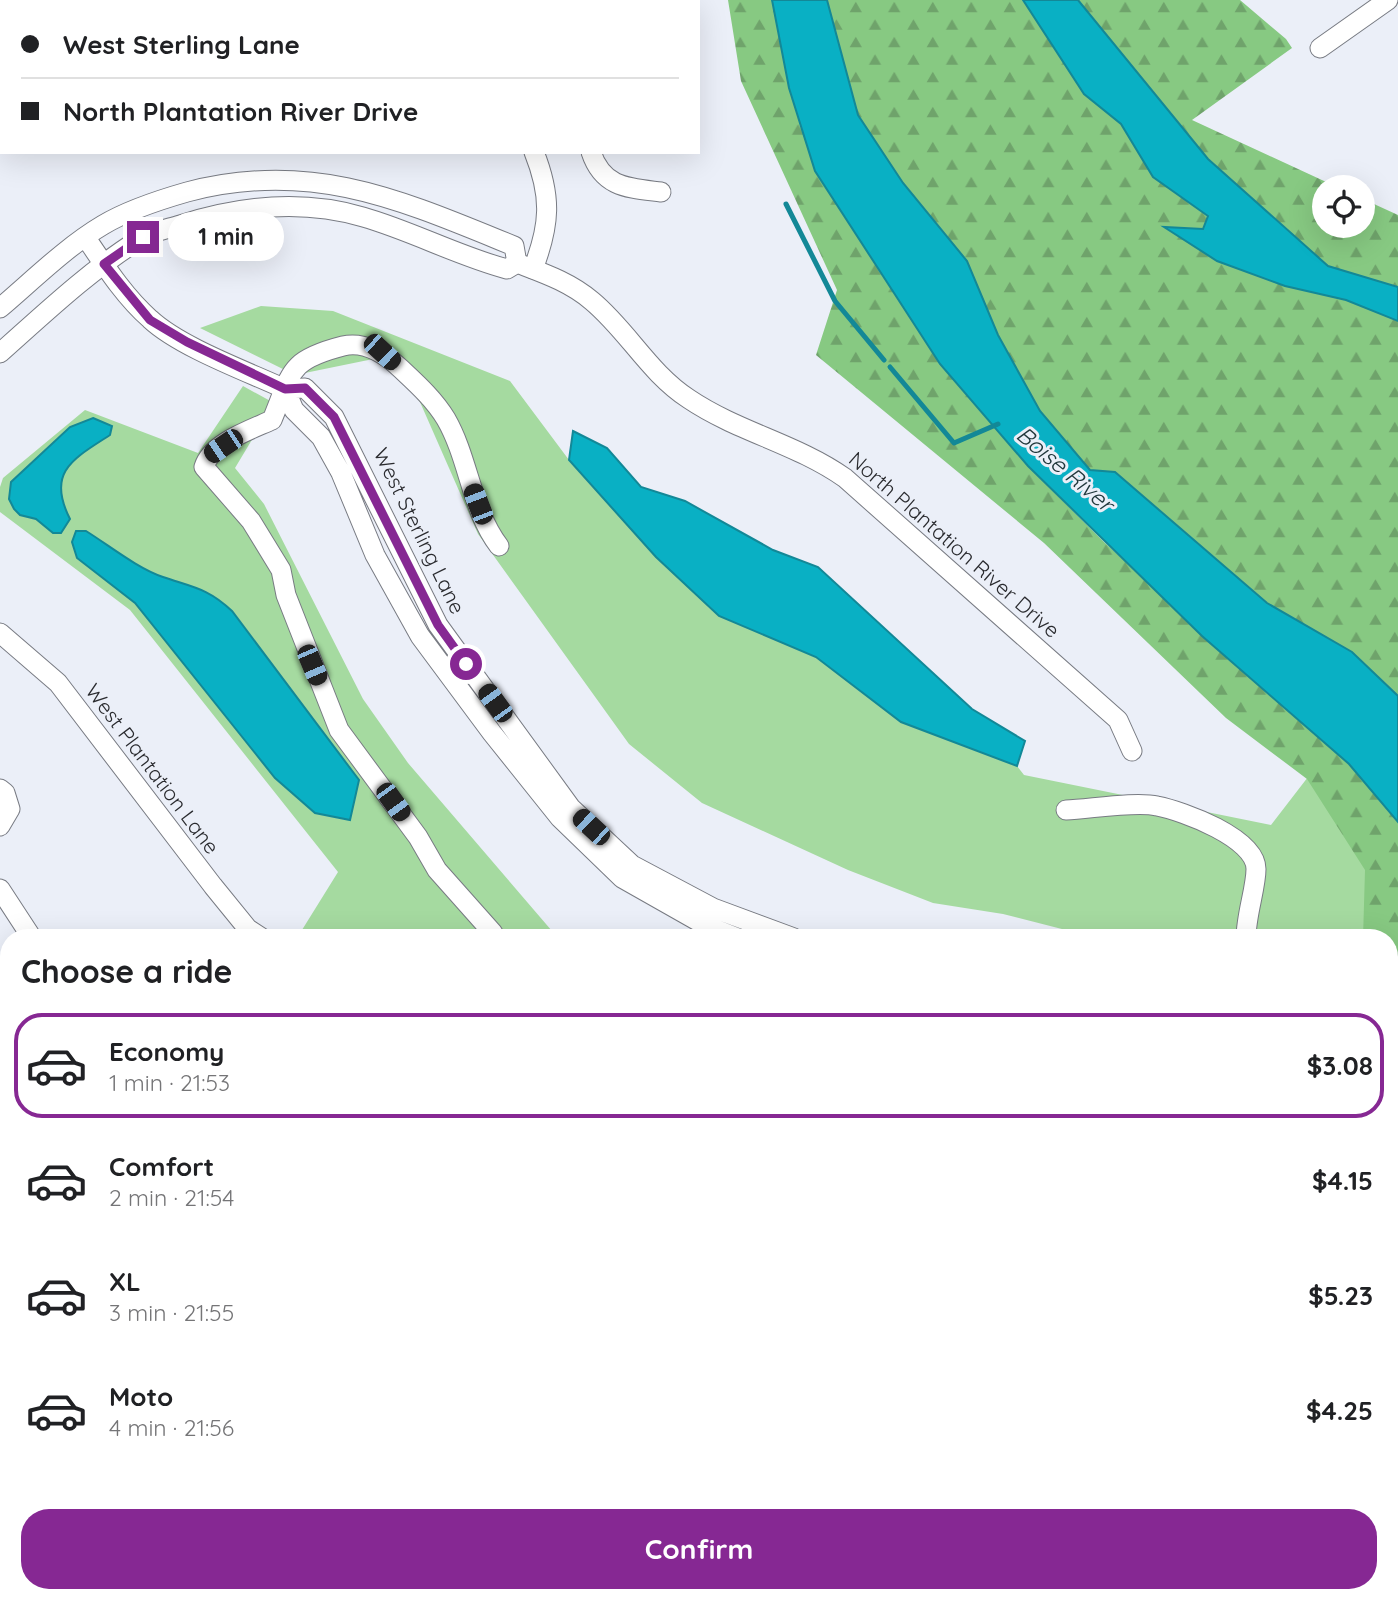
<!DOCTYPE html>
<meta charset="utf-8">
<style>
body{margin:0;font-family:Quicksand,sans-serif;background:#f2f2f2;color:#202124;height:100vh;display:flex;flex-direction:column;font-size:26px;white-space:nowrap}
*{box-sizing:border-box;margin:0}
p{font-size:23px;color:#757577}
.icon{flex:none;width:38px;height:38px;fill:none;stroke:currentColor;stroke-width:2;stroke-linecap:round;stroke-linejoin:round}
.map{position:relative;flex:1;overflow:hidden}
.drawer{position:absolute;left:0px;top:929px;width:1398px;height:674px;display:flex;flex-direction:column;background:#fff;border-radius:28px 28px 0 0;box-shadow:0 7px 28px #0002}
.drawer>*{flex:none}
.guide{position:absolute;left:0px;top:0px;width:700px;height:154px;box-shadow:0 7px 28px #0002;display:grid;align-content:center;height:154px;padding:0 21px;background:#fff}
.tools{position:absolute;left:1312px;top:175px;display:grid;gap:14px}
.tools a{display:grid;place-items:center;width:63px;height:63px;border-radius:50%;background:#fff;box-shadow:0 7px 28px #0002;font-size:35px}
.end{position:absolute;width:32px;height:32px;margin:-16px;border:9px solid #862893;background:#fff;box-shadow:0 0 0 4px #fff}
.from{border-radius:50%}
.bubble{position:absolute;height:49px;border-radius:24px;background:#fff;box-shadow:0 7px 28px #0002;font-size:23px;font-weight:700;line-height:49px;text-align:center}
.car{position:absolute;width:21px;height:42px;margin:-21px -10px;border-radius:9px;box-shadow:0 0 5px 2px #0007;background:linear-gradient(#222 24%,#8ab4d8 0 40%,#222 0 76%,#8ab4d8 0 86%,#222 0)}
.guide b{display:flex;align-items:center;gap:24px;height:66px;font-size:26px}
.guide b+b{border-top:2px solid #e0e0e0}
.guide i{width:18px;height:18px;background:#202124}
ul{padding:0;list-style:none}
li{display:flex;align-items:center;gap:21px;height:105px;margin:0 14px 10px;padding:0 7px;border:4px solid transparent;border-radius:28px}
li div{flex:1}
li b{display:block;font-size:26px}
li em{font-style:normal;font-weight:700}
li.selected{border-color:#862893}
li>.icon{width:63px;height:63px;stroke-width:1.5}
h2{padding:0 21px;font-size:32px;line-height:84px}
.button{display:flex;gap:14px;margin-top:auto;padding:14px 21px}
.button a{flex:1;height:80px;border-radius:28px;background:#862893;color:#fff;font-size:28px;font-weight:700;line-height:80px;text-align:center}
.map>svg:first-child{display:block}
.grass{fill:#a5daa0}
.forest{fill:url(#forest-firs)}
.water{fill:#09b0c4;stroke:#138897;stroke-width:2}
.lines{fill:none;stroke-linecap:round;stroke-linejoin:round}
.stream{stroke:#138897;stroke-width:5}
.minor-casing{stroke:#787b83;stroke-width:21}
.minor{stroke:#fff;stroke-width:19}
.route{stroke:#862893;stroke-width:9}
.labels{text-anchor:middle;stroke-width:6;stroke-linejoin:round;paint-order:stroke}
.street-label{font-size:21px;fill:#2a2b2f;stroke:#ebeff8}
.water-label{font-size:23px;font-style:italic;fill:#21383c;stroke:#ebeff8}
</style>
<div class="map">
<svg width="1398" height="1602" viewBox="0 0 1398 1602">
<defs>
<pattern id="forest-firs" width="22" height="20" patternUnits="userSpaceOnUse" patternTransform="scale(1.75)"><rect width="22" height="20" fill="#87c982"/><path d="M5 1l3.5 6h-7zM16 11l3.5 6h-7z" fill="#6fa36b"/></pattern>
</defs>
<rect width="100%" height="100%" fill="#ebeff8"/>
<g class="grass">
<path d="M261 306 333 311 510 381 569 460 719 616 816 657 901 722 1017 766 1024 775 1271 825 1328 751 1390 938H1097L1003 914 933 903 848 870 702 803 629 744 478 534 420 402 383 357 295 375 200 328Z"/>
<path d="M243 386 274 403 235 468 264 504 363 699 408 763 558 938H297L338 872 130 610 0 512V487L3 478 85 410 198 453Z"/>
<path d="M516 1594H642L662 1602H513Z"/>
<path d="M851 1594H983L981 1602H849Z"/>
<path d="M1187 1594H1305V1602H1186Z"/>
</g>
<g class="forest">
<path d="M728 0H772L789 88 815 171 940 364 1028 466 1105 543 1349 764 1398 822V964L1390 968V938H1363L1365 870 1307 779 1226 718 1044 543 816 355 837 290 741 81Z"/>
<path d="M827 0H1023L1084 94 1121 124 1153 177 1208 216 1203 229 1166 227 1217 261 1285 286 1346 300 1398 321V696L1352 652 1267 603 1206 553 1090 471 1040 411 998 335 967 261 903 183 858 115Z"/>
<path d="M1078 0H1240L1286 39 1292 48 1192 120 1337 187H1325V226H1363V199L1398 215V287L1328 266 1208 159Z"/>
</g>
<g class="water">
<path d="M772 0H827L858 115 903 183 967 261 998 335 1040 411 1090 470 1115 472 1267 603 1352 652 1398 696V822L1349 764 1202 636 1028 466 940 364 815 171 789 88Z"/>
<path d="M1023 0H1078L1208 159 1328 266 1398 287V321L1346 300 1285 286 1217 261 1164 227 1203 229 1208 216 1153 177 1121 124 1084 94Z"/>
<path d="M93 418 112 426 110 435C73 459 46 472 70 519L61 533H53L36 519 20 515 14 509 9 499 11 482 70 427Z"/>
<path d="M573 431 607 448 641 487 685 501 773 550 818 567 972 709 1025 741 1017 766 901 722 816 657 719 616 656 557 569 460Z"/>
<path d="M76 531H86C110 546 137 568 163 577 192 587 208 588 232 611L359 780 350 820 315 813 275 778 135 603 77 558 72 542Z"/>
</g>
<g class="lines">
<g class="stream">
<path d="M786 204 835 301 884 360"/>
<path d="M890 367 954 443 998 424"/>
</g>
<g class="minor-casing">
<g id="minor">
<path d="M48 2 51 0"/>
<path d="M622 2 623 0"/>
<path d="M0 24 2 23"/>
<path d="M1320 48 1388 0"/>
<path d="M591 152C603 188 628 188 661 192"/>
<path d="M86 238C105 266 124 296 150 319 180 347 246 371 285 389"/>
<path d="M517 263C543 273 570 282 592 301 628 331 649 373 689 399 738 432 797 444 845 478L1118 720 1132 751"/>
<path d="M533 269C550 225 552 197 534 152"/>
<path d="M0 308C33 280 66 247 103 225 128 210 159 200 187 192 311 159 401 200 514 246L517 263"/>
<path d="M0 353C45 313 89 271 140 239 151 232 167 229 180 225 239 206 302 199 363 217 412 231 458 256 507 269L517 263"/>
<path d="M0 633 58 683 213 886 248 929 262 938"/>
<path d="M0 789 5 793 10 809 0 826"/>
<path d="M1066 810C1090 809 1136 801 1157 806 1183 811 1256 838 1256 869 1256 888 1246 915 1246 938"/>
<path d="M0 889 32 938"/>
<path d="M493 933 437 870 418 837 339 730 286 595 281 570 251 521 204 467C211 443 250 430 272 420 292 372 288 360 343 346 364 341 385 354 400 368 416 383 434 399 446 419 469 459 471 509 499 546"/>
<path d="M738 938 705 925 622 878 560 818 492 733 420 636 375 555 341 473 321 437 294 410 285 389 305 388 334 417 438 625 571 808 632 865 713 908 794 938"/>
<path d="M0 1041 9 1038"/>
<path d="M0 1224 9 1235"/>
<path d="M1390 1251 1398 1295"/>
<path d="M0 1273 9 1244"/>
<path d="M1390 1368 1398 1348"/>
<path d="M1390 1416 1398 1424"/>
<path d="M165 1602 168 1594"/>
<path d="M276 1602 279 1594"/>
<path d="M381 1602 384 1594"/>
<path d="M711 1602 713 1594"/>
<path d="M940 1602 945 1594"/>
<path d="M1080 1602 1082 1594"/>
</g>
</g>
<use href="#minor" class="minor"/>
</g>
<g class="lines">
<path class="route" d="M143 237 104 264 150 320 187 342 285 389 305 388 334 417 438 625 466 664"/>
</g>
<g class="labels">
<g class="street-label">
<text transform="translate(419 531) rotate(64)" y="7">West Sterling Lane</text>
<text transform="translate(954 545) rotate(41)" y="7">North Plantation River Drive</text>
<text transform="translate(152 769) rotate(53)" y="7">West Plantation Lane</text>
</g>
<g class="water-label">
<text transform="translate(1065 469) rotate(40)" y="8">Boise River</text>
</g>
</g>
</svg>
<div class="tools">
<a><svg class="icon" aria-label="locate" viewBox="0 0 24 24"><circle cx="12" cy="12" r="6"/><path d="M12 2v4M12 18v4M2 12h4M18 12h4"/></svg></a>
</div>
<i class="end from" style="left:466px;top:664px"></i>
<i class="end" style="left:143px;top:237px"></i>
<div class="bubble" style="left:168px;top:212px;width:116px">1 min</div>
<i class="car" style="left:382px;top:352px;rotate:133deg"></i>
<i class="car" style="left:223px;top:446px;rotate:236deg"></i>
<i class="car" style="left:478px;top:504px;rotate:339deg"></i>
<i class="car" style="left:312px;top:665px;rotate:157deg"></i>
<i class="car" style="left:495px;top:703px;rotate:324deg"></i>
<i class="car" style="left:393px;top:802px;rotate:144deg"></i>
<i class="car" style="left:591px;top:827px;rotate:313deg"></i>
<div class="guide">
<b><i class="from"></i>West Sterling Lane</b>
<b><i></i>North Plantation River Drive</b>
</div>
<section class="drawer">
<h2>Choose a ride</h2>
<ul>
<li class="selected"><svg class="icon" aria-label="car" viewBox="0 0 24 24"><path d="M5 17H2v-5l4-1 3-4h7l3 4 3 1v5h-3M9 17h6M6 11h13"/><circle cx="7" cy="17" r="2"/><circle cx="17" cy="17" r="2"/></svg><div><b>Economy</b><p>1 min · 21:53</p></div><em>$3.08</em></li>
<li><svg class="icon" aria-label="car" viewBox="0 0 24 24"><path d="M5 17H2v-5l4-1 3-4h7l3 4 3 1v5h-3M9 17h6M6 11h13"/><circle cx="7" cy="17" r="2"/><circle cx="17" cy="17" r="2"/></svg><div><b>Comfort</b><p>2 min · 21:54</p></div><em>$4.15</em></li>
<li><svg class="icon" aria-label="car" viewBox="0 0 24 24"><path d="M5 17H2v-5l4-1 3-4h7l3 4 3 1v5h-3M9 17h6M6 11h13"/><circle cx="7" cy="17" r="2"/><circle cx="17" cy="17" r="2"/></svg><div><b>XL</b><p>3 min · 21:55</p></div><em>$5.23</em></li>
<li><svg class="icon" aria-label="car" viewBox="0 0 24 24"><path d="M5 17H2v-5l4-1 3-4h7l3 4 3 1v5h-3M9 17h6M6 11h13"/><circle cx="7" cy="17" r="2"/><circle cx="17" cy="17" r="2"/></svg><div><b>Moto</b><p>4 min · 21:56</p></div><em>$4.25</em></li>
</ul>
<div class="button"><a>Confirm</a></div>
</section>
</div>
